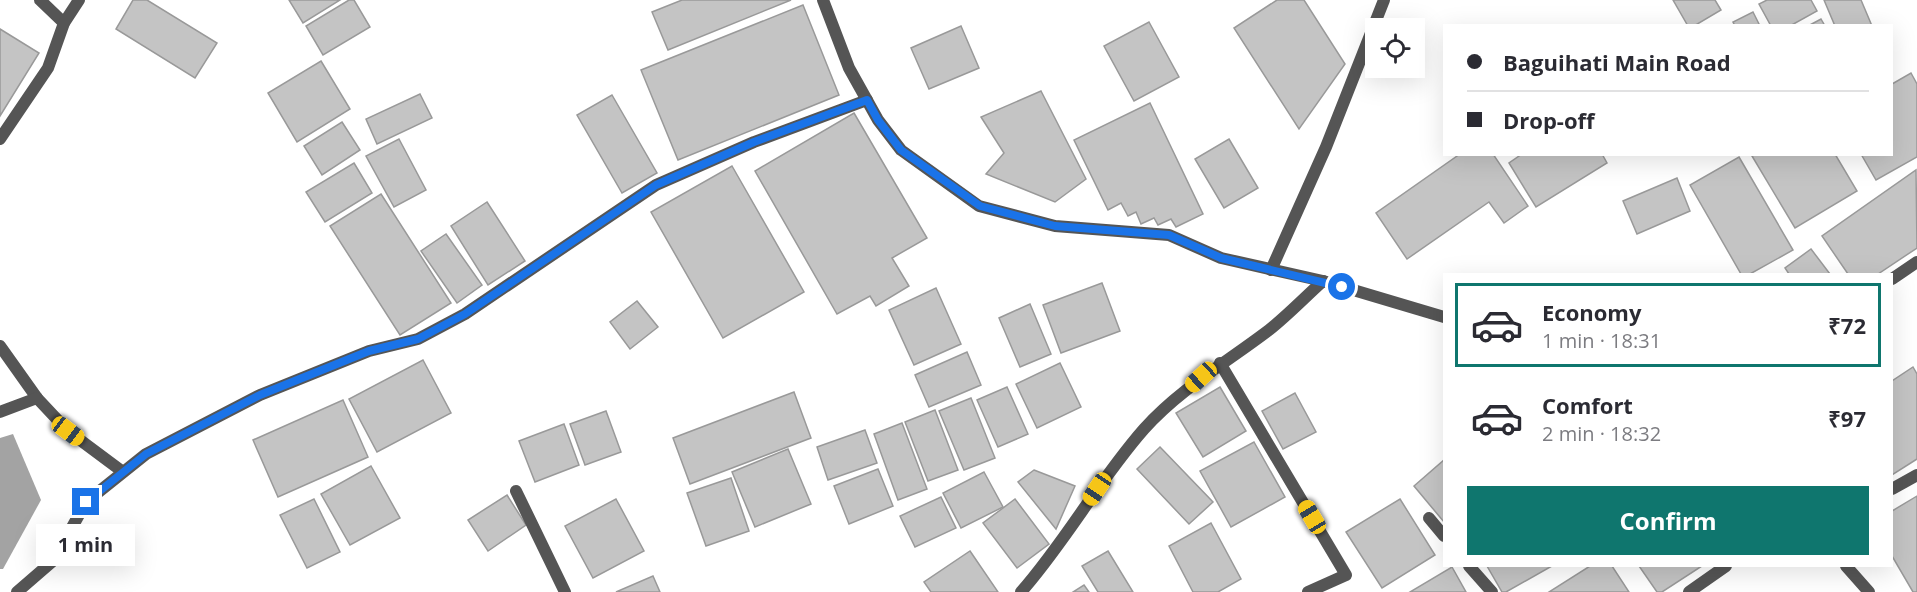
<!DOCTYPE html>
<meta charset="utf-8">
<style>
body{margin:0;font-family:"Open Sans",sans-serif;background:#f2f2f3;color:#2b2b33;height:100vh;display:flex;flex-direction:column;font-size:22px;white-space:nowrap}
*{box-sizing:border-box;margin:0}
p{font-size:20px;color:#7c7c81}
.icon{flex:none;width:33px;height:33px;fill:none;stroke:currentColor;stroke-width:2;stroke-linecap:round;stroke-linejoin:round}
.map{position:relative;flex:1;overflow:hidden}
.sheet{position:absolute;left:1443px;top:273px;width:450px;height:294px;display:flex;flex-direction:column;background:#fff;border-radius:0px;box-shadow:0 6px 24px #0002}
.sheet>*{flex:none}
.banner{position:absolute;left:1443px;top:24px;width:450px;height:132px;border-radius:0px;box-shadow:0 6px 24px #0002;display:grid;align-content:center;height:132px;padding:0 24px;background:#fff}
.fabs{position:absolute;left:1365px;top:18px;display:grid;gap:12px}
.fabs a{display:grid;place-items:center;width:60px;height:60px;border-radius:0px;background:#fff;box-shadow:0 6px 24px #0002;font-size:30px}
.end{position:absolute;width:27px;height:27px;margin:-14px;border:8px solid #1a73e8;background:#fff;box-shadow:0 0 0 3px #fff}
.from{border-radius:50%}
.bubble{position:absolute;height:42px;border-radius:0px;background:#fff;box-shadow:0 6px 24px #0002;font-size:20px;font-weight:700;line-height:42px;text-align:center}
.car{position:absolute;width:18px;height:36px;margin:-18px -9px;border-radius:8px;box-shadow:0 0 4px 2px #0007;background:linear-gradient(#f5c518 24%,#345 0 40%,#f5c518 0 76%,#345 0 86%,#f5c518 0)}
.banner b{display:flex;align-items:center;gap:21px;height:57px;font-size:22px}
.banner b+b{border-top:2px solid #e1e1e2}
.banner i{width:15px;height:15px;background:#2b2b33}
ul{padding:10px 0 0;list-style:none}
li{display:flex;align-items:center;gap:18px;height:84px;margin:0 12px 9px;padding:0 12px;border:3px solid transparent;border-radius:0px}
li div{flex:1}
li b{display:block;font-size:22px}
li em{font-style:normal;font-weight:700}
li.on{border-color:#0f766e}
li>.icon{width:54px;height:54px;stroke-width:1.5}
.primary-button{display:flex;gap:12px;margin-top:auto;padding:12px 24px}
.primary-button a{flex:1;height:69px;border-radius:0px;background:#0f766e;color:#fff;font-size:24px;font-weight:700;line-height:69px;text-align:center}
.map>svg:first-child{display:block}
.water{fill:#a3a3a3}
.building{fill:#c4c4c4;stroke:#999;stroke-width:1.5}
.lines{fill:none;stroke-linecap:round;stroke-linejoin:round}
.minor{stroke:#555;stroke-width:12}
.tertiary{stroke:#555;stroke-width:12}
.route{stroke:#1a73e8;stroke-width:8}
</style>
<div class="map">
<svg width="1917" height="592" viewBox="0 0 1917 592">
<rect width="100%" height="100%" fill="#fff"/>
<path class="water" d="M13 434 41 500 3 569H0V438Z"/>
<g class="building">
<path d="M133 0H147L217 43 195 78 116 29Z"/>
<path d="M289 0H340L303 23Z"/>
<path d="M349 0H354L370 27 323 55 306 26Z"/>
<path d="M682 0H791L668 50 652 12Z"/>
<path d="M1277 0H1304L1345 64 1299 129 1234 28Z"/>
<path d="M1673 0H1715L1721 10 1694 26H1688Z"/>
<path d="M1767 0H1811L1817 11 1790 26H1771L1759 4Z"/>
<path d="M1824 0H1861L1872 26H1835Z"/>
<path d="M803 5 839 95 678 160 641 70Z"/>
<path d="M1753 12 1760 26H1735L1733 22Z"/>
<path d="M1821 19 1825 26H1808Z"/>
<path d="M1149 22 1179 77 1134 101 1104 46Z"/>
<path d="M961 26 979 68 929 89 911 48Z"/>
<path d="M0 29 39 53 0 116Z"/>
<path d="M321 61 350 109 297 142 268 93Z"/>
<path d="M1911 73 1917 84V157L1876 180 1861 154H1892V84Z"/>
<path d="M1041 91 1086 179 1055 202 986 174 1004 153 981 117Z"/>
<path d="M420 94 432 118 377 144 366 119Z"/>
<path d="M612 95 657 173 622 193 577 115Z"/>
<path d="M1150 103 1203 214 1176 227 1171 219 1158 225 1154 218 1141 224 1136 212 1128 216 1121 203 1108 210 1074 140Z"/>
<path d="M854 113 927 238 892 258 909 286 876 306 870 296 837 314 755 171Z"/>
<path d="M342 122 360 150 322 175 304 146Z"/>
<path d="M399 139 426 190 394 207 366 156Z"/>
<path d="M1229 139 1258 188 1224 208 1195 159Z"/>
<path d="M1460 154H1493L1528 206 1504 223 1489 202 1407 259 1376 213Z"/>
<path d="M1522 154H1602L1607 163 1536 207 1509 163Z"/>
<path d="M1756 154H1835L1857 191 1795 228 1752 156Z"/>
<path d="M1739 157 1793 250 1750 274H1741L1690 185Z"/>
<path d="M354 163 372 193 325 222 306 192Z"/>
<path d="M732 166 804 292 723 338 651 212Z"/>
<path d="M1916 170 1917 248 1878 274H1848L1822 236Z"/>
<path d="M1677 178 1690 211 1637 234 1623 201Z"/>
<path d="M381 194 451 303 400 335 330 226Z"/>
<path d="M487 202 525 261 488 285 451 226Z"/>
<path d="M446 234 482 285 457 303 421 251Z"/>
<path d="M1811 249 1830 274H1789L1785 268Z"/>
<path d="M1102 283 1120 331 1061 353 1043 305Z"/>
<path d="M936 288 961 344 914 365 889 310Z"/>
<path d="M637 301 658 327 630 349 610 322Z"/>
<path d="M1030 304 1051 354 1020 367 999 318Z"/>
<path d="M967 352 981 385 929 407 915 375Z"/>
<path d="M423 360 451 413 377 452 349 399Z"/>
<path d="M1060 363 1081 407 1037 428 1016 384Z"/>
<path d="M1913 367 1917 374V459L1892 475V381Z"/>
<path d="M1007 387 1028 434 998 447 977 400Z"/>
<path d="M1220 387 1246 431 1203 457 1176 413Z"/>
<path d="M794 392 811 438 690 484 673 438Z"/>
<path d="M1295 393 1316 432 1283 449 1262 411Z"/>
<path d="M971 398 995 458 964 470 939 411Z"/>
<path d="M343 400 368 457 278 497 253 440Z"/>
<path d="M935 410 958 470 928 481 905 422Z"/>
<path d="M606 411 621 452 585 465 570 424Z"/>
<path d="M902 423 927 489 898 500 874 434Z"/>
<path d="M564 424 579 465 535 482 519 441Z"/>
<path d="M865 430 877 463 828 480 817 447Z"/>
<path d="M1254 442 1285 497 1231 527 1200 471Z"/>
<path d="M1160 447 1213 502 1189 524 1137 469Z"/>
<path d="M788 449 811 504 755 527 732 472Z"/>
<path d="M1444 460V522L1414 486Z"/>
<path d="M371 466 400 518 350 545 321 494Z"/>
<path d="M878 469 893 506 849 524 834 486Z"/>
<path d="M1034 470 1075 486 1056 529 1018 482Z"/>
<path d="M984 472 1003 507 961 528 943 493Z"/>
<path d="M731 478 749 531 706 546 687 493Z"/>
<path d="M507 495 526 525 488 551 468 520Z"/>
<path d="M1917 496V592H1913L1892 556V511Z"/>
<path d="M941 497 956 528 915 547 900 516Z"/>
<path d="M314 499 340 552 307 568 280 515Z"/>
<path d="M616 499 644 551 593 578 565 526Z"/>
<path d="M1015 499 1049 544 1017 568 983 523Z"/>
<path d="M1400 499 1435 555 1382 588 1346 532Z"/>
<path d="M1211 523 1241 579 1218 592H1193L1169 546Z"/>
<path d="M970 551 998 592H931L924 582Z"/>
<path d="M1108 551 1133 592H1098L1082 566Z"/>
<path d="M1487 566H1552L1506 592H1502Z"/>
<path d="M1590 566H1612L1629 592H1549Z"/>
<path d="M1639 566H1702L1662 592H1657Z"/>
<path d="M1452 567 1466 592H1410Z"/>
<path d="M653 576 660 592H616Z"/>
<path d="M1084 585 1089 592H1073Z"/>
</g>
<g class="lines">
<g class="minor">
<path d="M40 0 64 23"/>
<path d="M0 139 48 68 64 23 79 0"/>
<path d="M1271 270 1326 147 1384 0"/>
<path d="M1892 279 1917 262"/>
<path d="M0 346 37 398 68 431 123 472"/>
<path d="M1220 363 1346 575 1308 592"/>
<path d="M0 412 37 398"/>
<path d="M1892 489 1917 475"/>
<path d="M516 491 565 592"/>
<path d="M1429 518 1444 536"/>
<path d="M1469 566 1492 592"/>
<path d="M17 592 54 560 86 502 146 454 260 395 369 351 418 339 465 314 656 185 754 142 867 100"/>
<path d="M1021 592C1066 541 1099 480 1144 429 1180 389 1227 362 1269 330 1288 315 1305 297 1323 281"/>
<path d="M1689 592 1726 566"/>
</g>
<g class="tertiary">
<path d="M823 0 849 68 878 120 901 150 979 206 1055 226 1169 235 1221 258 1323 281 1444 317"/>
<path d="M1846 566 1869 592"/>
</g>
</g>
<g class="lines">
<path class="route" d="M86 502 146 454 260 395 369 351 418 339 465 314 656 185 754 142 867 100 878 120 901 150 980 206 1055 226 1169 235 1221 258 1342 287"/>
</g>
</svg>
<div class="fabs">
<a><svg class="icon" aria-label="locate" viewBox="0 0 24 24"><circle cx="12" cy="12" r="6"/><path d="M12 2v4M12 18v4M2 12h4M18 12h4"/></svg></a>
</div>
<i class="end from" style="left:1342px;top:287px"></i>
<i class="end" style="left:86px;top:502px"></i>
<div class="bubble" style="left:36px;top:524px;width:99px">1 min</div>
<i class="car" style="left:1201px;top:377px;rotate:228deg"></i>
<i class="car" style="left:68px;top:431px;rotate:127deg"></i>
<i class="car" style="left:1097px;top:489px;rotate:214deg"></i>
<i class="car" style="left:1312px;top:517px;rotate:329deg"></i>
<div class="banner">
<b><i class="from"></i>Baguihati Main Road</b>
<b><i></i>Drop-off</b>
</div>
<section class="sheet">
<ul>
<li class="on"><svg class="icon" aria-label="car" viewBox="0 0 24 24"><path d="M5 17H2v-5l4-1 3-4h7l3 4 3 1v5h-3M9 17h6M6 11h13"/><circle cx="7" cy="17" r="2"/><circle cx="17" cy="17" r="2"/></svg><div><b>Economy</b><p>1 min · 18:31</p></div><em>₹72</em></li>
<li><svg class="icon" aria-label="car" viewBox="0 0 24 24"><path d="M5 17H2v-5l4-1 3-4h7l3 4 3 1v5h-3M9 17h6M6 11h13"/><circle cx="7" cy="17" r="2"/><circle cx="17" cy="17" r="2"/></svg><div><b>Comfort</b><p>2 min · 18:32</p></div><em>₹97</em></li>
</ul>
<div class="primary-button"><a>Confirm</a></div>
</section>
</div>
